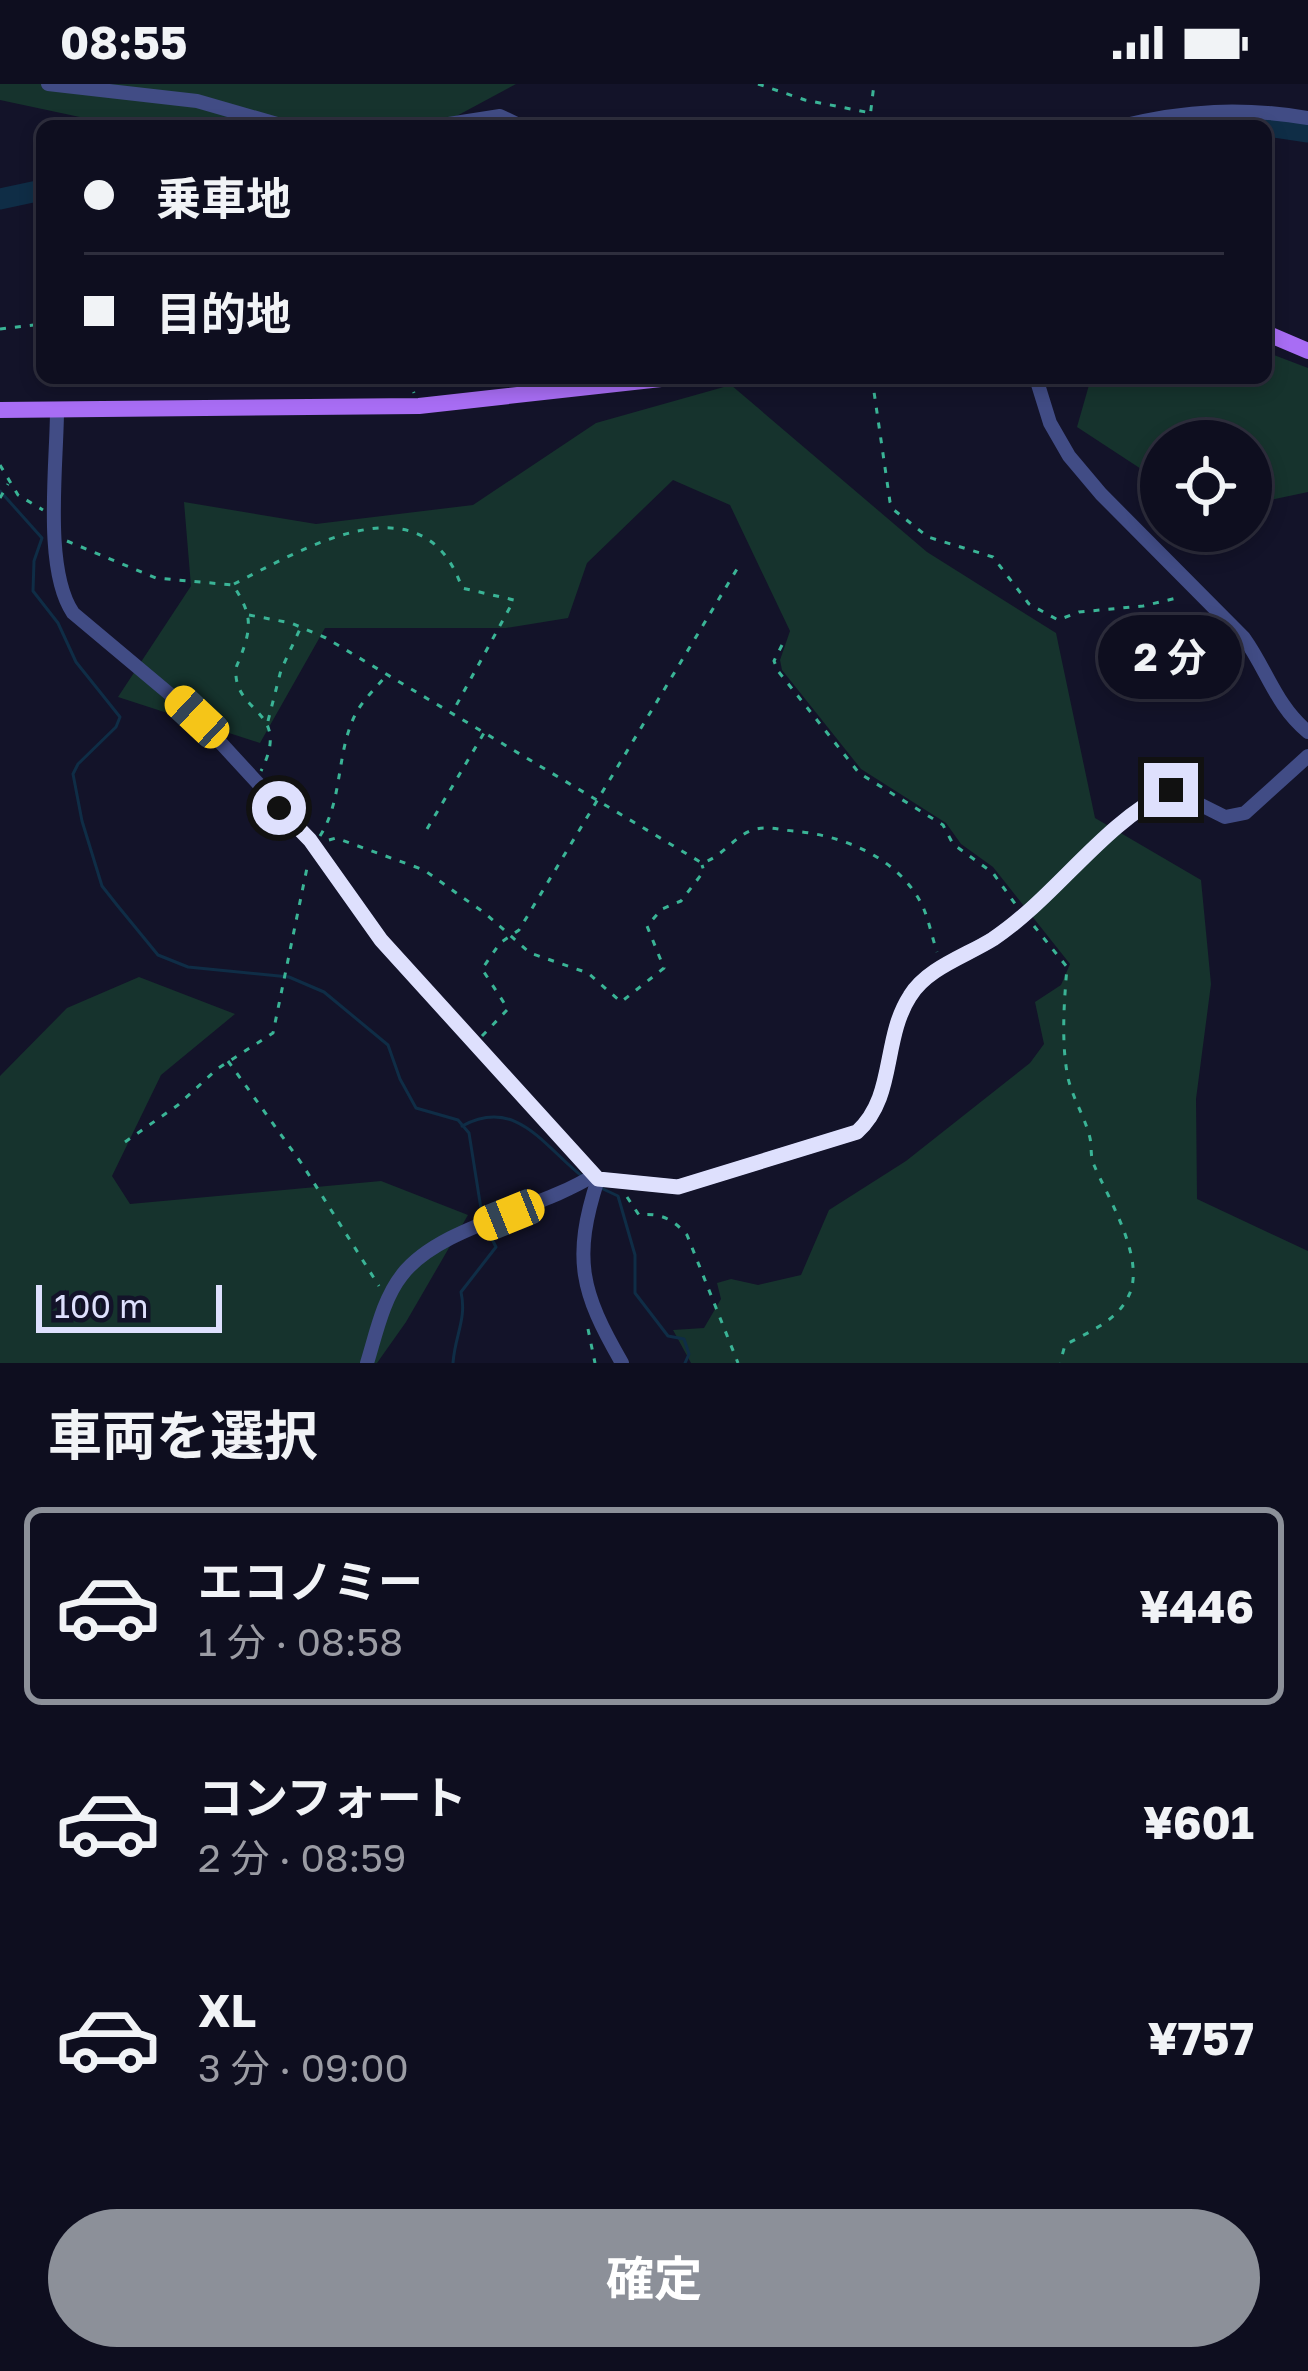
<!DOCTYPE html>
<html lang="ja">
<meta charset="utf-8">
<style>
body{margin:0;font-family:"Golos Text","Noto Sans JP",sans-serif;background:#1c1c2c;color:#f1f3f6;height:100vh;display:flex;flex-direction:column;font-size:45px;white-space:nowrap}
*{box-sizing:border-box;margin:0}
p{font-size:39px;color:#9b9ca4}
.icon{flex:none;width:66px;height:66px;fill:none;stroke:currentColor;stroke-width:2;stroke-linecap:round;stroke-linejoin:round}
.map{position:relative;height:1279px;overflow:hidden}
.details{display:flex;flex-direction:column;background:#0e0e1f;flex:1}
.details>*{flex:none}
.banner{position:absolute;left:36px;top:36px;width:1236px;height:264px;border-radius:18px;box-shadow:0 6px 18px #0003,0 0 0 3px #2e2e3d;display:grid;align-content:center;height:264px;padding:0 48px;background:#0e0e1f}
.tools{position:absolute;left:1140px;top:336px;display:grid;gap:24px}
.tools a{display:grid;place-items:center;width:132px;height:132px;border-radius:50%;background:#0e0e1f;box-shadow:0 6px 18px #0003,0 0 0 3px #2e2e3d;font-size:60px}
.scale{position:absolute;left:36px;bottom:30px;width:186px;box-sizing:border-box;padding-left:12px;border:6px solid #dee0fd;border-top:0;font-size:33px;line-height:42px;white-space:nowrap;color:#dee0fd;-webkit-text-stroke:9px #131329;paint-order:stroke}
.end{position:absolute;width:54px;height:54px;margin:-27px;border:15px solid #dee0fd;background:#111;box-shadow:0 0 0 6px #111}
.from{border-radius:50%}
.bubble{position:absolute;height:84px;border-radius:42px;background:#0e0e1f;box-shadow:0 6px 18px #0003,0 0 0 3px #2e2e3d;font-size:39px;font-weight:700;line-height:84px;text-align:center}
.car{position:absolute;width:36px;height:72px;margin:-36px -18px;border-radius:15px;box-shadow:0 0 9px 3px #0007;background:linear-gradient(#f5c518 24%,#345 0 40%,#f5c518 0 76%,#345 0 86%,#f5c518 0)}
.banner b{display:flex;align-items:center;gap:42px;height:114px;font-size:45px}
.banner b+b{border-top:3px solid #2e2e3d}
.banner i{width:30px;height:30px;background:#f1f3f6}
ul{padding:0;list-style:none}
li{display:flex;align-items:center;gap:36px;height:198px;margin:0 24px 18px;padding:0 24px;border:6px solid transparent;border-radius:18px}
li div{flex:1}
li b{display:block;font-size:45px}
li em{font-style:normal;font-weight:700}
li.on{border-color:#8c9099}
li>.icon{width:108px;height:108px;stroke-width:1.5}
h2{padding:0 48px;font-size:54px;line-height:144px}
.cta{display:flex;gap:24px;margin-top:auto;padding:24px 48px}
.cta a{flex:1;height:138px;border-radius:72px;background:#8c9099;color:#fff;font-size:48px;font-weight:700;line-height:138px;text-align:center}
.status{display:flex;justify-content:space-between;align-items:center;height:84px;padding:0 60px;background:#0e0e1f;direction:ltr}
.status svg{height:33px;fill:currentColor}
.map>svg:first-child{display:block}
.green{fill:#16332d}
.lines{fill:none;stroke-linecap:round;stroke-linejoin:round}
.stream{stroke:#0f2d46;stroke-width:3}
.river{stroke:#0f2d46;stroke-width:21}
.path{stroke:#3ab496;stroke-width:3;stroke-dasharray:6 9;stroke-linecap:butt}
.minor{stroke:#414c85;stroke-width:14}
.major{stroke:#a86df4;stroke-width:16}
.route{stroke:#dee0fd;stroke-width:15}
</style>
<div class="status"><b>08:55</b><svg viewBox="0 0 49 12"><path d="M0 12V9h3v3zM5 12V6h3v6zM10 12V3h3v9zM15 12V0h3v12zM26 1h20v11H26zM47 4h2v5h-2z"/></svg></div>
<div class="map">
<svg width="1308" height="1279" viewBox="0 0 1308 1279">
<rect width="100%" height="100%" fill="#131329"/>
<g class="green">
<path d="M0 0H516L438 42H122L0 16Z"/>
<path d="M1266 268 1308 284V408L1251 420V357H1161V398L1077 343 1091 294H1266Z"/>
<path d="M731 301 927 468 1056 549 1095 734 1201 796 1211 900 1196 1015 1197 1115 1308 1167V1279H691L673 1246 704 1244 721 1215 717 1199 731 1195 758 1201 801 1191 829 1126 906 1077 1030 979 1044 960 1035 918 1061 901 1070 880 993 783 961 760 946 739 861 685 782 586 780 576 790 547 730 421 673 396 587 479 568 534 506 544H325L260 659 118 613 191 502 184 418 316 440 473 421 596 339Z"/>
<path d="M139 893 235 930 161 991 112 1092 130 1120 381 1097 468 1131 406 1238 377 1279H0V992L67 924Z"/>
</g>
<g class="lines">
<g class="stream">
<path d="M0 407 42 454 34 477 33 507 58 539 76 578 120 633 116 643 78 680 73 690 82 737 102 802 117 821 158 871 188 883 289 893 324 908 388 961 400 995 416 1024 458 1036 469 1049 482 1131"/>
<path d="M462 1042C517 1012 544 1063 583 1093"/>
<path d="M601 1104 618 1112 635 1171V1209L668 1252 684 1255 689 1270 685 1279"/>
<path d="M453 1279C455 1251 467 1235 461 1208L496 1163 490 1151"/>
</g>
<g class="river">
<path d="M1186 42 1247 39 1308 48"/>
<path d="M0 115 42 106"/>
</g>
<g class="path">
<path d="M758 0 805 16 871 29"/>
<path d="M869 42 874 0"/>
<path d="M0 245 42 240"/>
<path d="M408 294 414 309"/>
<path d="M872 294 890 418 894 426 928 453 993 473 1029 520 1058 536 1079 528 1143 522 1181 513"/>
<path d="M0 381 18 411 43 426"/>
<path d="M0 414 8 400"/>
<path d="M67 457 156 494 233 501C251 529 253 541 240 574 237 582 235 583 236 592 239 630 291 628 261 687"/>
<path d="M234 500C305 464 424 392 462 504L514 516 452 629"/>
<path d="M249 531 291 539 326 554 702 779C723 773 735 750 756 745 769 742 780 746 793 747 843 751 900 774 923 823 929 837 932 853 937 868"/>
<path d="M782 561 774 577 778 587 859 689 943 741 953 760 993 789 1016 821"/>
<path d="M268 637 281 586 300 545"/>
<path d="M427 745 484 649"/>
<path d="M320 752C343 716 336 670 355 631 362 617 375 605 385 593"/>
<path d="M329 756 336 754 424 786 486 830 530 869 588 889 621 918 664 884 647 842 662 825 681 817 704 787 702 781"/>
<path d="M1034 842 1067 883C1064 920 1061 958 1068 994 1073 1015 1085 1033 1090 1054 1092 1064 1090 1072 1094 1081 1108 1114 1146 1175 1129 1211 1118 1237 1088 1248 1065 1261L1060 1279"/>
<path d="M482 952 508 925 482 885 500 859 519 846 740 480"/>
<path d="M228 977 302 1080 379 1202"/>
<path d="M125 1058 178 1021 217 985 273 949 308 779"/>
<path d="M627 1113 639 1131C660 1128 674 1136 687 1151L738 1279"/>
<path d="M588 1245 595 1279"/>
</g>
<g class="minor">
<path d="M48 0 197 17 284 42"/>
<path d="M436 42 500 32 521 42"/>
<path d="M1121 42C1186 26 1242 23 1308 34"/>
<path d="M1036 294 1050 339 1069 372 1101 410 1244 554C1267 586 1276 622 1308 648"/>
<path d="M57 326C57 379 43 485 73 529L197 633 310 756 381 856 598 1095 678 1103 857 1048C896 1013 882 955 910 912 927 884 966 872 993 855 1057 812 1101 741 1171 706L1225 733 1245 729 1308 672"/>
<path d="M598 1095C572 1175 581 1208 622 1279"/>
<path d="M367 1279C376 1250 383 1215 402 1191 439 1142 540 1126 594 1091"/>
</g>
<g class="major">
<path d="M1266 249 1308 267"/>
<path d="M0 326 419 322 670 294"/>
</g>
</g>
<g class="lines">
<path class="route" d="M279 724 310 756 381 856 598 1095 678 1103 857 1048C896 1013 882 955 910 912 927 884 966 872 993 855 1057 812 1101 741 1171 706"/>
</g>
</svg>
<div class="tools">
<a><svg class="icon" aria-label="locate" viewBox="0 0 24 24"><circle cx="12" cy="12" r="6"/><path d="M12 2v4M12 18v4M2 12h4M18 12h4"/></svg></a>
</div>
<div class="scale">100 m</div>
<i class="end from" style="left:279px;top:724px"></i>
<i class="end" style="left:1171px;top:706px"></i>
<div class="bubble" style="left:1098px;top:531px;width:144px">2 分</div>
<i class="car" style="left:197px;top:633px;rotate:313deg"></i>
<i class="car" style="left:509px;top:1131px;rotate:248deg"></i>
<div class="banner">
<b><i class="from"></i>乗車地</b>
<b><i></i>目的地</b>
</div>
</div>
<section class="details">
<h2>車両を選択</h2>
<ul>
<li class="on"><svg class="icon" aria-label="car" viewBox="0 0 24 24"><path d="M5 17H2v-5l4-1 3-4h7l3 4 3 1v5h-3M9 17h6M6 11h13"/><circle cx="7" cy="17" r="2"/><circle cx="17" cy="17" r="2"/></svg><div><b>エコノミー</b><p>1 分 · 08:58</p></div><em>¥446</em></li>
<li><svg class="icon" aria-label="car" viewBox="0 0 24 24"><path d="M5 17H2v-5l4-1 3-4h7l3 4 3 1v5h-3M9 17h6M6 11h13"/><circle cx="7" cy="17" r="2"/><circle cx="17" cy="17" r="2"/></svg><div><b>コンフォート</b><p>2 分 · 08:59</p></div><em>¥601</em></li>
<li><svg class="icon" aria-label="car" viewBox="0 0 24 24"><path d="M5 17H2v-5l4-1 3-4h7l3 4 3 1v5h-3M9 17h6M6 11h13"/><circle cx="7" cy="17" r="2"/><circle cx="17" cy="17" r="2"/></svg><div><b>XL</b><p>3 分 · 09:00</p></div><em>¥757</em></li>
</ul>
<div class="cta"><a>確定</a></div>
</section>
